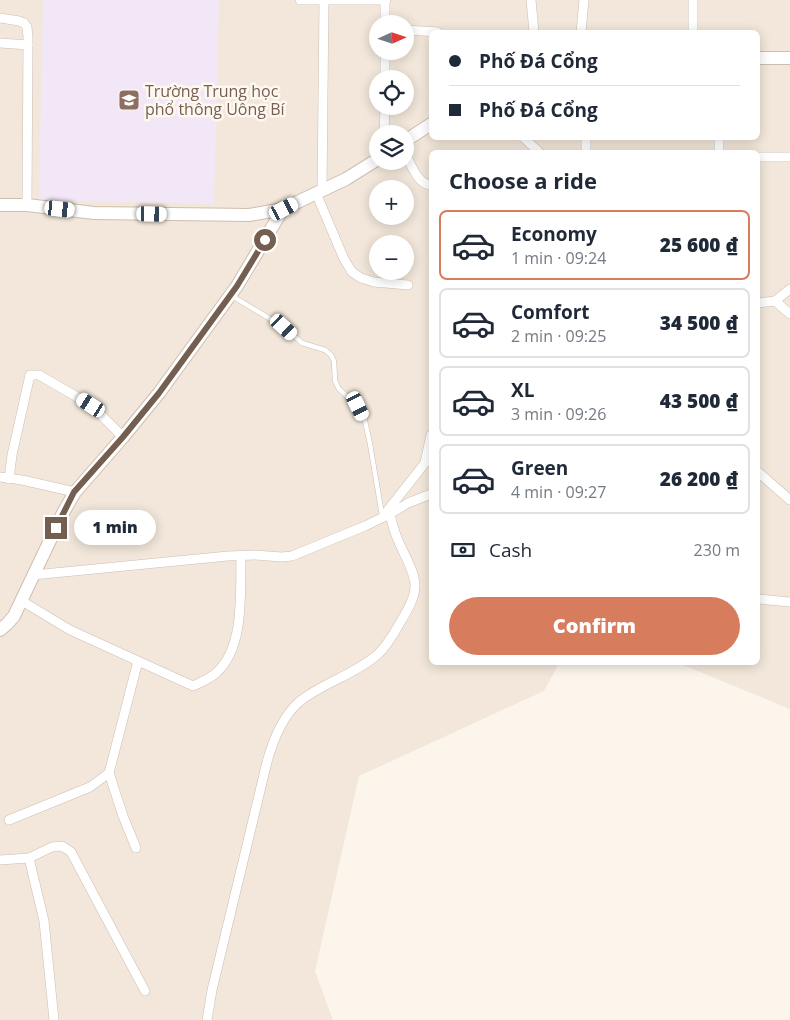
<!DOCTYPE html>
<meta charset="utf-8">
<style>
body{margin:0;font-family:"Open Sans",sans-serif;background:#f2f2f3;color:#1f2937;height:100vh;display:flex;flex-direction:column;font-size:19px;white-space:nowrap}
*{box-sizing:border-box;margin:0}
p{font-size:16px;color:#747a83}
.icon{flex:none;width:28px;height:28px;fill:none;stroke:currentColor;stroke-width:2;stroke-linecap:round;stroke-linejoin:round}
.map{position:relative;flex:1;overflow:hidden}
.details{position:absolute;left:429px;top:150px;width:331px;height:515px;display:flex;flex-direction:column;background:#fff;border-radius:8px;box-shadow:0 2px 12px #0003}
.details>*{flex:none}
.top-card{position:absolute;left:429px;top:30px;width:331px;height:110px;border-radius:8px;box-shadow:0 2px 12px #0003;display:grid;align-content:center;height:110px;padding:0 20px;background:#fff}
.needle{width:32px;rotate:87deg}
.controls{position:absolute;left:369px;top:15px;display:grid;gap:10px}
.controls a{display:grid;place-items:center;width:45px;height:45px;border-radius:50%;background:#fff;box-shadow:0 2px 12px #0003;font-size:25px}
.end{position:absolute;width:22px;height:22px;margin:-11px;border:6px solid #735e50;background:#fff;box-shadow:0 0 0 2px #fff}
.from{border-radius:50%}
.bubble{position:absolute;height:35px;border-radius:18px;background:#fff;box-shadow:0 2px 12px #0003;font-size:16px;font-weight:800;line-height:35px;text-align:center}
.car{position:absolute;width:15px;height:30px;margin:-15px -8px;border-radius:6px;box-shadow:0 0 4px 1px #0007;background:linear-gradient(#fff 24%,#345 0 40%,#fff 0 76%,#345 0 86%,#fff 0)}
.top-card b{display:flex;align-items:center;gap:18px;height:48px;font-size:19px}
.top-card b+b{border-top:1px solid #e0e1e3}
.top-card i{width:12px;height:12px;background:#1f2937}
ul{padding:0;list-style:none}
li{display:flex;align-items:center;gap:15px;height:70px;margin:0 10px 8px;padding:0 10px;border:2px solid #e0e1e3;border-radius:8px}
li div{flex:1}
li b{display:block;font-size:19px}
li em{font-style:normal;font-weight:800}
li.on{border-color:#d77d5e}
li>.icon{width:45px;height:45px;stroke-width:1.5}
h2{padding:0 20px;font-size:22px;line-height:60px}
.pay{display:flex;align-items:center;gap:12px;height:55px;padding:0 20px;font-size:19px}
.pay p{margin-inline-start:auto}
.action{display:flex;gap:10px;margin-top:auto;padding:10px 20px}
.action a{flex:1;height:58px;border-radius:30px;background:#d77d5e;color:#fff;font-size:20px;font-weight:800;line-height:58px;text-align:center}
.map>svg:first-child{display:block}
.residential{fill:#f2e7da;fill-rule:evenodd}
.education{fill:#f2e7f7}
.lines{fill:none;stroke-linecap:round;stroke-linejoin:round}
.lane-casing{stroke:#ccbeb2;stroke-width:5.5}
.street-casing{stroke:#ccbeb2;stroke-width:10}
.secondary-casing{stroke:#cebeb0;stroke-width:14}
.lane{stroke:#fff;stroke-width:4.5}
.street{stroke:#fff;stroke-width:9}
.secondary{stroke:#fff;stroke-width:12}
.route{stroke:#735e50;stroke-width:6}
.labels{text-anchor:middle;stroke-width:5;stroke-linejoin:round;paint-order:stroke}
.education-label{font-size:16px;fill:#785e54;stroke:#fdf9f1;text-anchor:start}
</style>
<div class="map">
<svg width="790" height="1020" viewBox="0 0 790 1020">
<rect width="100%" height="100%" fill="#fbf5eb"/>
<path class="residential" d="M0 0H790V709L678 663 758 662V152H431V662L559 663 544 691 359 776 315 971 333 1020H0ZM378 24H405V51H378ZM431 32H758V138H431ZM378 79H405V106H378ZM378 134H405V161H378ZM378 189H405V216H378ZM378 244H405V271H378Z"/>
<path class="education" d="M43 0H219L214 204 39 200Z"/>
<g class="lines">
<g class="lane-casing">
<path id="lane" d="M232 296 284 327 302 343 325 350 331 355 334 361 335 381 339 389 358 406 365 421 370 444 382 515"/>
</g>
<g class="street-casing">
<g id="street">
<path d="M300 0H386"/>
<path d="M531 0 534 32"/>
<path d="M693 0V32"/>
<path d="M0 18 19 21 24 23 27 27 28 37 27 205"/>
<path d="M385 24V0"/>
<path d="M405 30 438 32"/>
<path d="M581 32 584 0"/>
<path d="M0 43 28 45"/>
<path d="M385 79V51"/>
<path d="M384 134 385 106"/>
<path d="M524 138 539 152"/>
<path d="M586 138V152"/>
<path d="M719 152V138"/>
<path d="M405 153C411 164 417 184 431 185"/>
<path d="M758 157H790"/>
<path d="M322 191 324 1"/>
<path d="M316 193 344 259 352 272 361 278 374 282 408 285"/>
<path d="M775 301 790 314"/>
<path d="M758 303 775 301 790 289"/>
<path d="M425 463 431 435"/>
<path d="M758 472 790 500"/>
<path d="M0 477 22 480 75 492"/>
<path d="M9 479 12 455 30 375H39L91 405 123 437"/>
<path d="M384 515 425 463 431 459"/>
<path d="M33 575 228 556 255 555 282 557 292 556 365 526 390 514 408 503 431 494"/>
<path d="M758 599 790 602"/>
<path d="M22 601 70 630 193 686C201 682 210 679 217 672 245 647 240 590 241 556"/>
<path d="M9 820 90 787 109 773"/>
<path d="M136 848 123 816 109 773 138 661"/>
<path d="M29 858 44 921 54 1020"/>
<path d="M0 860 29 858 52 847 62 846 71 852 145 991"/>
<path d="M207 1020 212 990 267 762C273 740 282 717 299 702 322 683 354 675 377 655 387 646 395 632 401 621 407 611 415 598 415 586 415 571 403 553 398 540 394 531 392 523 390 514"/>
</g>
</g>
<g class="secondary-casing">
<g id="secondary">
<path d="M758 58H790"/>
<path d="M405 141 431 124"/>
<path d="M0 205H27L94 213 249 215 283 209 346 179 378 159"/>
<path d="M0 630 7 624 14 616 63 513 75 492 123 437 159 393 237 286 283 209"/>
</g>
</g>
<use href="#lane" class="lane"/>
<use href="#street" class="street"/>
<use href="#secondary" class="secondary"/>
</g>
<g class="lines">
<path class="route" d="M56 528 74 492 123 437 159 393 237 286 265 240"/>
</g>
<defs>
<g id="school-square" transform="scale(1.125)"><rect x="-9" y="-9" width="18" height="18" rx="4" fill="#8d6e63" stroke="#fdf9f1"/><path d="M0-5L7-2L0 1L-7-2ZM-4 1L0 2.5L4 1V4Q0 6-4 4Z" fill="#fff"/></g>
</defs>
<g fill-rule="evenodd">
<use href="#school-square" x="129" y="100"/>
</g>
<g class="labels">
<g class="education-label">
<text x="145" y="97">Trường Trung học<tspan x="145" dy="18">phổ thông Uông Bí</tspan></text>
</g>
</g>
</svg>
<div class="controls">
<a><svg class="needle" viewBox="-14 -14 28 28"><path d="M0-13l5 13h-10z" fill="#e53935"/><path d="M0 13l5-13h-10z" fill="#747a83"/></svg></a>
<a><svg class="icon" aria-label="locate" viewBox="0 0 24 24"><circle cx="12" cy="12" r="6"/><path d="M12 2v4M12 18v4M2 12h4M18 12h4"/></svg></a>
<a><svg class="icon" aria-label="layers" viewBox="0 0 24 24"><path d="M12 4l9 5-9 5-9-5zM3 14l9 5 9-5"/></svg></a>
<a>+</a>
<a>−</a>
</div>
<i class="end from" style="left:265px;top:240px"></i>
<i class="end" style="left:56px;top:528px"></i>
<div class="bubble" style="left:74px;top:510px;width:82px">1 min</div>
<i class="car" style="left:60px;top:209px;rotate:96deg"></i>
<i class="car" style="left:284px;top:209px;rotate:63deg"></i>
<i class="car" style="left:152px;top:214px;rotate:91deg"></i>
<i class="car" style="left:284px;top:327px;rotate:133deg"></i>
<i class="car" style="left:91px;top:405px;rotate:303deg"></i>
<i class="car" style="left:358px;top:406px;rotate:154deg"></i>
<div class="top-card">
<b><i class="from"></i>Phố Đá Cổng</b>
<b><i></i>Phố Đá Cổng</b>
</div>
<section class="details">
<h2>Choose a ride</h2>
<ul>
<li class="on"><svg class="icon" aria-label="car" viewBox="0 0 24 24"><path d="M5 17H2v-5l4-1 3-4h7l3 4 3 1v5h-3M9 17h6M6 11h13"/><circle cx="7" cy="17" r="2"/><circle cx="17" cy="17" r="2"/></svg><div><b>Economy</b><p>1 min · 09:24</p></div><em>25 600 ₫</em></li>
<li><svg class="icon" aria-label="car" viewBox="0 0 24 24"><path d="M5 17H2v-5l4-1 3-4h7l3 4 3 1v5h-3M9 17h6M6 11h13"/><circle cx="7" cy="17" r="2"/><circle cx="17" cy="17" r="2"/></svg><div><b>Comfort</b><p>2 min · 09:25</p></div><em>34 500 ₫</em></li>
<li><svg class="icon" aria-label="car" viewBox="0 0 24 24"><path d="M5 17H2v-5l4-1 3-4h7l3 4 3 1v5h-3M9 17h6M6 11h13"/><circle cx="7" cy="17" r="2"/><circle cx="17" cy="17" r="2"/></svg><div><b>XL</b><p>3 min · 09:26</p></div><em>43 500 ₫</em></li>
<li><svg class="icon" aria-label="car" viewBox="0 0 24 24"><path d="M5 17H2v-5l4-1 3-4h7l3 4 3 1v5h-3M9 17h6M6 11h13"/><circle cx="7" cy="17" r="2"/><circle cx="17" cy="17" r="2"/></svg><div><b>Green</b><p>4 min · 09:27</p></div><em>26 200 ₫</em></li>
</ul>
<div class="pay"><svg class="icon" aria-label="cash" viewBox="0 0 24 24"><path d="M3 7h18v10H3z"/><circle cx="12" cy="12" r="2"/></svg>Cash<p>230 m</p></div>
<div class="action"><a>Confirm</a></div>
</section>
</div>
